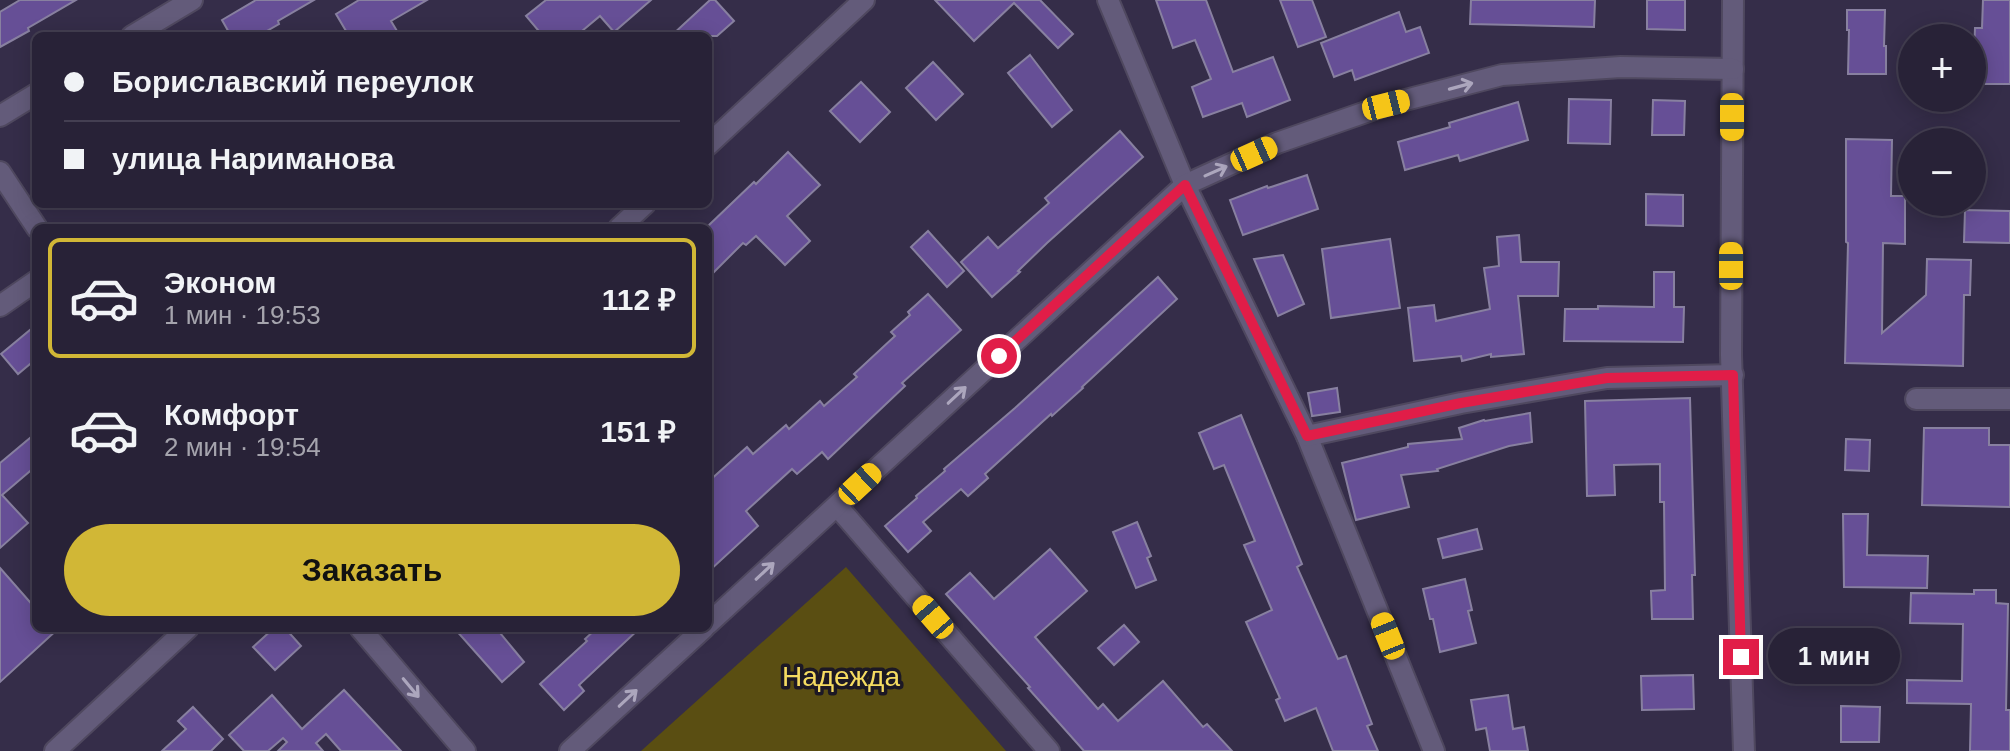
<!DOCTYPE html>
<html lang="ru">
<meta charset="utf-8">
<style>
body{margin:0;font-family:Arial,sans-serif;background:#302a3f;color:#f1f3f6;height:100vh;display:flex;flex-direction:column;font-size:30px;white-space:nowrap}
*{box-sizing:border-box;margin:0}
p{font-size:26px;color:#a5a4ad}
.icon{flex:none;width:44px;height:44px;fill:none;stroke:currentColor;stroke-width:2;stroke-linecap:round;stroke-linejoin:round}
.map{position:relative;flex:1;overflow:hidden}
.details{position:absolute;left:32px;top:224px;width:680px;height:408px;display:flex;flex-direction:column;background:#282237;border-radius:12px;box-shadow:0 4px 20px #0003,0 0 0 2px #443f52}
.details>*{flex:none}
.hud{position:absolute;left:32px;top:32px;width:680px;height:176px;border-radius:12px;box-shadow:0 4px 20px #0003,0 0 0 2px #443f52;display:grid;align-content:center;height:176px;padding:0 32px;background:#282237}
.controls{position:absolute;left:1898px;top:24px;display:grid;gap:16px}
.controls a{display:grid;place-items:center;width:88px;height:88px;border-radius:50%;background:#282237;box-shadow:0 4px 20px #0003,0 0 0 2px #443f52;font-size:40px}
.end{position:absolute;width:36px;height:36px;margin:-18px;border:10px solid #e11d48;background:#fff;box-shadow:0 0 0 4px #fff}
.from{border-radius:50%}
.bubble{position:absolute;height:56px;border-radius:28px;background:#282237;box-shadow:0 4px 20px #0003,0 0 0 2px #443f52;font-size:26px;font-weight:700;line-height:56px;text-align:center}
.car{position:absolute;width:24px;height:48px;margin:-24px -12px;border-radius:10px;box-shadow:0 0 6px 2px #0007;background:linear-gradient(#f5c518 24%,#345 0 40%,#f5c518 0 76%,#345 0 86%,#f5c518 0)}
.hud b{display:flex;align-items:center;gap:28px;height:76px;font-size:30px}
.hud b+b{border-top:2px solid #443f52}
.hud i{width:20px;height:20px;background:#f1f3f6}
ul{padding:14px 0 0;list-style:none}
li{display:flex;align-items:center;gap:24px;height:120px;margin:0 16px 12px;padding:0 16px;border:4px solid transparent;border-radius:12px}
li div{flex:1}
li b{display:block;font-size:30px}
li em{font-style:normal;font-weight:700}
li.active{border-color:#d1b736}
li>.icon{width:72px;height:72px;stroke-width:1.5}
.primary-button{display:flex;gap:16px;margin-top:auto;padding:16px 32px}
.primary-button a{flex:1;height:92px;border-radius:48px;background:#d1b736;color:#111;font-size:32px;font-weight:700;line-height:92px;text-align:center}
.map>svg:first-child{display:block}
.green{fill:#5a4e12}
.building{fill:#664f96;stroke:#8880a0;stroke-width:2}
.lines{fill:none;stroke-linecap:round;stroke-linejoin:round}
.minor-casing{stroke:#4f485f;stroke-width:24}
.tertiary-casing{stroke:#4f485f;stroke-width:24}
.minor{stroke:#635b7a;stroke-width:20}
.tertiary{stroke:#635b7a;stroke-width:20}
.oneway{stroke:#aca6bd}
.route{stroke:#e11d48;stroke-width:10}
.labels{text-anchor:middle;stroke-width:7;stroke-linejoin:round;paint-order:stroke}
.park-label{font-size:28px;fill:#f5db61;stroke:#1c1825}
</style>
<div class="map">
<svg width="2010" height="751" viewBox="0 0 2010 751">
<rect width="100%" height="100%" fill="#352d49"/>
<path class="green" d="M846 567 1006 751H641Z"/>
<g class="building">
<path d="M20 0H76L28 28 29 31 0 47V12Z"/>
<path d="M256 0H314L278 21 279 24 258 36H231L222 20Z"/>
<path d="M359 0H427L391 21 400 36H349L336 14Z"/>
<path d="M546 0H651L614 32 600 16 576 36H543L526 16Z"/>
<path d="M710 0H715L734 21 717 36H671Z"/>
<path d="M935 0H1040L1073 34 1058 48 1014 3 974 41Z"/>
<path d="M1156 0H1206L1233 72 1273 57 1290 100 1247 117 1242 103 1203 117 1192 87 1211 79 1195 40 1173 48Z"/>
<path d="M1280 0H1312L1326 37 1298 47Z"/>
<path d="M1471 0H1595L1594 27 1470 24Z"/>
<path d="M1647 0H1685V30L1647 29Z"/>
<path d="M1983 0H2010V84H1973L1975 28H1982Z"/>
<path d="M1847 10H1885L1884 46H1886V74H1848L1849 30H1847Z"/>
<path d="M1399 12 1406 32 1420 27 1429 53 1355 80 1352 70 1334 77 1321 43Z"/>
<path d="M1030 55 1072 110 1052 127 1008 73Z"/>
<path d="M933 62 963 94 936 120 906 88Z"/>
<path d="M861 82 890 112 860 142 830 111Z"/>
<path d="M1569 99 1611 100 1610 144 1568 143Z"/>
<path d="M1653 100 1685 101 1684 135H1652Z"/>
<path d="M1518 102 1528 140 1460 161 1458 155 1405 170 1398 142 1450 127 1449 123Z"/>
<path d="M1120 131 1143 157 1047 243 1018 271 1020 272 992 297 961 262 988 237 998 248 1049 203 1045 198Z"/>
<path d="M1846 139 1892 140 1891 196H1905V244L1883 243 1882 333 1926 295 1927 259 1971 260 1970 295H1964L1963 366 1845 363 1848 243 1846 242Z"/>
<path d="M788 152 820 185 787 216 810 241 785 265 756 236 746 245 743 243 708 278V226L754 182 756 184Z"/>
<path d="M1307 175 1318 209 1243 235 1230 200 1267 186 1268 188Z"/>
<path d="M1646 194 1683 195V226L1646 225Z"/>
<path d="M1965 210 2010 211V243L1964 242Z"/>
<path d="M928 231 964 271 947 287 911 247Z"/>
<path d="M1519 235 1521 262H1559L1558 296H1518L1524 354 1491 357V354L1462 361 1461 356 1414 361 1408 308 1434 305 1436 321 1490 309 1484 268 1499 266 1497 237Z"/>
<path d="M1390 239 1400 308 1331 318 1322 249Z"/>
<path d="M1283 255 1304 304 1278 316 1254 259Z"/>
<path d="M1654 272H1674V307H1684L1683 342 1564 341 1565 309H1598V306L1654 307Z"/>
<path d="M1158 277 1177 299 1082 387 1083 388 1052 416 1051 414 985 474 988 478 968 496 961 489 923 522 931 531 908 552 885 526 917 498 916 496 945 471 944 469 1015 408Z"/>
<path d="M928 294 961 330 902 383 905 386 828 459 822 452 797 474 792 469 746 511 758 526 708 572V482L747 447 753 454 786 425 789 429 820 401 824 406 857 377 854 374 895 336 891 332 910 315 908 312Z"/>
<path d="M36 325V359L18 374 1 354Z"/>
<path d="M1337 388 1340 412 1312 416 1308 393Z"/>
<path d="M1690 398 1695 575H1692L1693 619H1652L1651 591 1665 590 1664 502H1660V464L1614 465 1615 495 1587 496 1585 401Z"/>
<path d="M1530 413 1532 442 1509 446 1437 469 1438 471 1401 475 1409 507 1356 520 1342 463 1408 447V444L1462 439 1459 428 1484 420 1485 421Z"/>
<path d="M1241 415 1302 564 1297 567 1338 659 1346 656 1372 724 1367 726 1378 751H1333L1316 708 1285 721 1276 700 1280 698 1246 622 1272 610 1244 545 1255 541 1224 465 1214 469 1199 433Z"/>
<path d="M1924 428H1989V445H2010V507L1922 505Z"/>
<path d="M36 433V466L2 495 28 523 0 548V463Z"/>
<path d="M1846 439 1870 440 1869 471 1845 470Z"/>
<path d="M1843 514H1868L1867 555 1928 556 1927 588 1844 587Z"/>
<path d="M1137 522 1151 556 1147 558 1156 580 1136 588 1113 532Z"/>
<path d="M1477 529 1482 549 1443 558 1438 539Z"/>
<path d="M1050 549 1087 591 1035 637 1098 709 1103 704 1118 721 1163 681 1203 727 1207 724 1232 751H1084L1028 688 1030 687 946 594 970 573 994 599Z"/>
<path d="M0 568 36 609V628H59L0 682Z"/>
<path d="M1465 579 1472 610 1468 611 1476 643 1440 652 1433 619H1430L1423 589Z"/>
<path d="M1974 590H1996V603L2008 604 2006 710H2010V751H1970L1971 704 1907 703V680L1962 681 1963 624 1910 623 1911 593 1974 594Z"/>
<path d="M1124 625 1139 642 1114 665 1098 648Z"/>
<path d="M274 628H285L301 646 275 670 253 647Z"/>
<path d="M454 628H496L524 662 502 682Z"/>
<path d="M597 628H640L579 685 584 691 564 710 540 684 587 641 585 639Z"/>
<path d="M1844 633H1882L1881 664H1843Z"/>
<path d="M1693 675 1694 709 1642 710 1641 676Z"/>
<path d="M344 690 401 751H341L326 734 316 743 323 751H278L287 742 283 738 268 751H244L229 735 272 695 302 729Z"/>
<path d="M1508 695 1513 729 1524 727 1528 751H1490L1486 728 1476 730 1471 700Z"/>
<path d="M1841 706 1880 707 1879 742H1841Z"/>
<path d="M193 707 223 739 211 751H162L186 729 178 721Z"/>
</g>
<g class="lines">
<g class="minor-casing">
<g id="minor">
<path d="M1108 0 1185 185 1307 436 1434 751"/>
<path d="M132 36 192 0"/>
<path d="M0 116 36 94"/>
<path d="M708 145 864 0"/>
<path d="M619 228 645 204"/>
<path d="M0 306 36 281"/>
<path d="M1916 399H2010"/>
<path d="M1307 436 1461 403 1607 378 1733 375"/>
<path d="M837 506 1049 751"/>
<path d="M55 751 188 628"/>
</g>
</g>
<g class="tertiary-casing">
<g id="tertiary">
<path d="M1733 0 1731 355 1744 751"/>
<path d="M0 172 37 228"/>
<path d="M708 624 1185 185 1277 143 1386 105 1502 75 1621 67 1733 69"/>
<path d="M360 628 465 751"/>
<path d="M570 751 704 628"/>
</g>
</g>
<use href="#minor" class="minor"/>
<use href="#tertiary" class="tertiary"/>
</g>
<defs><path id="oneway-shaft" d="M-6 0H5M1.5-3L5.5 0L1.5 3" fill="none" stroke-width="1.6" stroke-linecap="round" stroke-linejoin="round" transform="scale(2)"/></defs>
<g class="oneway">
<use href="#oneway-shaft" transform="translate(1461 86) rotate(-15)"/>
<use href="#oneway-shaft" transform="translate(1216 171) rotate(-24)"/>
<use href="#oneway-shaft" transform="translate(957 395) rotate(-43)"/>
<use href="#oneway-shaft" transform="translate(765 571) rotate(-43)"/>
<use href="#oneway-shaft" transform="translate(411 688) rotate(50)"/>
<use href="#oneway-shaft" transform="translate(628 698) rotate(-43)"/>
</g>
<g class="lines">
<path class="route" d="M999 356 1185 185 1307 436 1461 403 1607 378 1733 375 1741 657"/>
</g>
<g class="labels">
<g class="park-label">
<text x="841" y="686">Надежда</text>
</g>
</g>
</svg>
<div class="controls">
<a>+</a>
<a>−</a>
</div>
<i class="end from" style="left:999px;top:356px"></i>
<i class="end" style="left:1741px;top:657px"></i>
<div class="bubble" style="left:1768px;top:628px;width:132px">1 мин</div>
<i class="car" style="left:1386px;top:105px;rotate:76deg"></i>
<i class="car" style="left:1732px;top:117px;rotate:180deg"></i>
<i class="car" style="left:1254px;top:154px;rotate:66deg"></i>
<i class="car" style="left:1731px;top:266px;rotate:0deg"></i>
<i class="car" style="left:860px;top:484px;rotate:47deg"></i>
<i class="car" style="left:933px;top:617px;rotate:319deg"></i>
<i class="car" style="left:1388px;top:636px;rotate:338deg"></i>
<div class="hud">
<b><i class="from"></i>Бориславский переулок</b>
<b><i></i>улица Нариманова</b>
</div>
<section class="details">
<ul>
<li class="active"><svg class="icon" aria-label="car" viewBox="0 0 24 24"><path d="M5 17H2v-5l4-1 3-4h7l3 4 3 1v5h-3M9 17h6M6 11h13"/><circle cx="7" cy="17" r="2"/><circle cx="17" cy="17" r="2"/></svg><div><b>Эконом</b><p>1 мин · 19:53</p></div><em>112 ₽</em></li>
<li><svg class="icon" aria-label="car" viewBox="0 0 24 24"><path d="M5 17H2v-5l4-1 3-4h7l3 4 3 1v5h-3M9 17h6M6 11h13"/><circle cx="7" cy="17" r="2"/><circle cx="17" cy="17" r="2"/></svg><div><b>Комфорт</b><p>2 мин · 19:54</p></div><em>151 ₽</em></li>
</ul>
<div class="primary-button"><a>Заказать</a></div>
</section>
</div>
